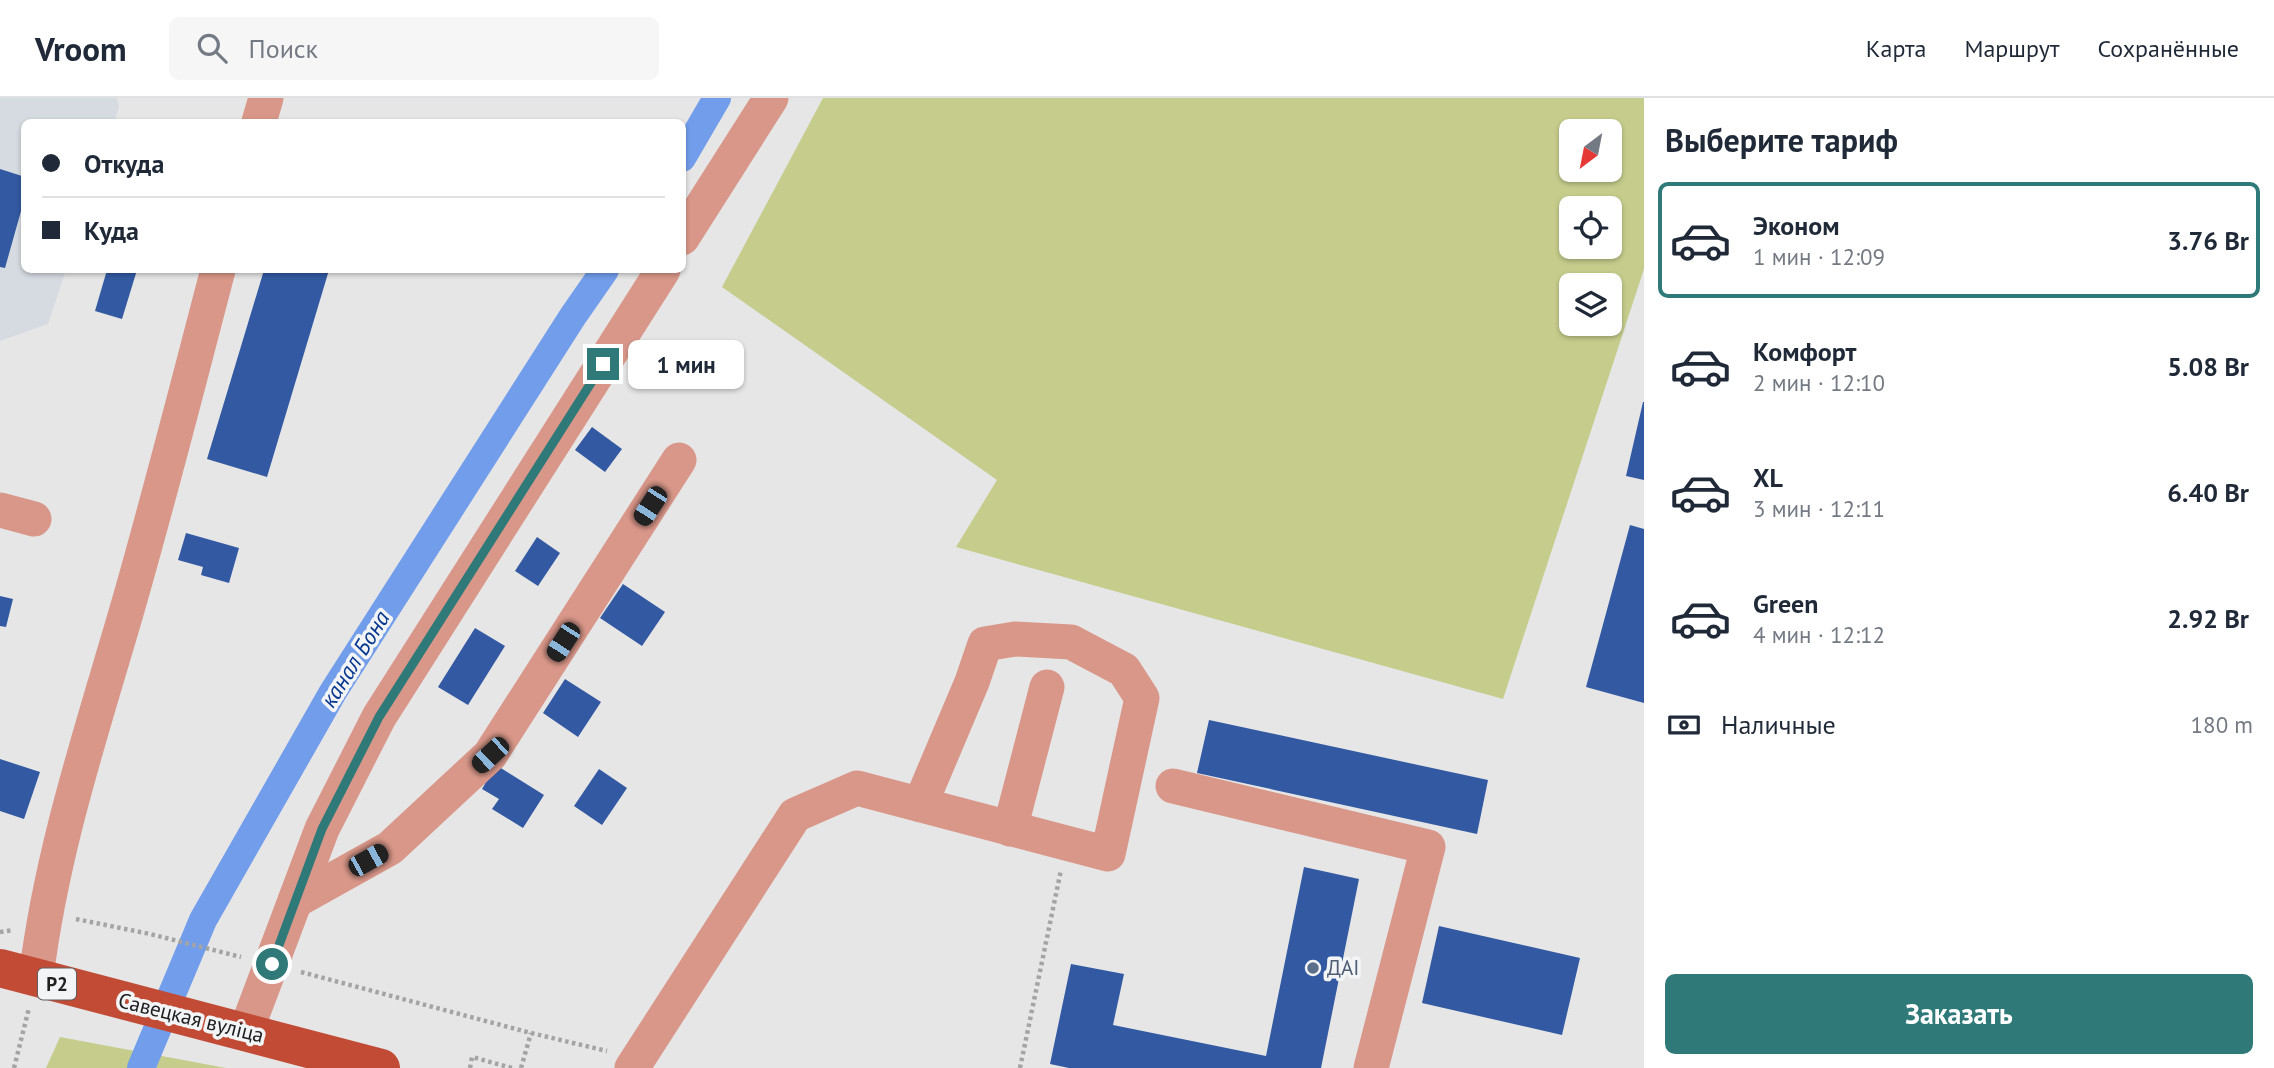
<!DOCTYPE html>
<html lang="ru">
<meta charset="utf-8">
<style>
body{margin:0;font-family:"PT Sans",sans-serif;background:#f6f6f7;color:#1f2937;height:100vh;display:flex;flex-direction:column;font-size:26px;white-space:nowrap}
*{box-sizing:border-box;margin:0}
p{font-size:23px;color:#747a83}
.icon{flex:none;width:38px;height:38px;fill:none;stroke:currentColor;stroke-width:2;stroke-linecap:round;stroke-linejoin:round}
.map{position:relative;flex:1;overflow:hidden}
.panel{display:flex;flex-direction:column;background:#fff;width:630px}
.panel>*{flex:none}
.hud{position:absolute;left:21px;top:21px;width:665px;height:154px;border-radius:10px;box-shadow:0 2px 5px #0004;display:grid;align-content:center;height:154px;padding:0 21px;background:#fff}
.needle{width:46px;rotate:212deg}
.buttons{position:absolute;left:1559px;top:21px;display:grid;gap:14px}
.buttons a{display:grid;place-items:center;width:63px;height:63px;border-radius:10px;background:#fff;box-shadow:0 2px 5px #0004;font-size:35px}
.end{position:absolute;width:32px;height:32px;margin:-16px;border:9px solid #2f7979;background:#fff;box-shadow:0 0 0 4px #fff}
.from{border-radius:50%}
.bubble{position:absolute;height:49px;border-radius:10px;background:#fff;box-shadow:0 2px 5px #0004;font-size:23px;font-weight:700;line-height:49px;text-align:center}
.car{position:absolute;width:21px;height:42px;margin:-21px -10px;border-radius:9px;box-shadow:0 0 5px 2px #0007;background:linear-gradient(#222 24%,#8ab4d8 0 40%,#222 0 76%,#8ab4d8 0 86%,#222 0)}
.hud b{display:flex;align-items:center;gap:24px;height:66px;font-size:26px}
.hud b+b{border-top:2px solid #e0e1e3}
.hud i{width:18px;height:18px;background:#1f2937}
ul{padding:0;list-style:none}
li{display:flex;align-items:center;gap:21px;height:116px;margin:0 14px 10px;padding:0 7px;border:4px solid transparent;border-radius:10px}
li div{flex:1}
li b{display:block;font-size:26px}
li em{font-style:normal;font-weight:700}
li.active{border-color:#2f7979}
li>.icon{width:63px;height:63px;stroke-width:1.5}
h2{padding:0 21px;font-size:32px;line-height:84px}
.pay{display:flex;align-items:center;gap:18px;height:77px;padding:0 21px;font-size:26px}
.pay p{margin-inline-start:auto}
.primary-button{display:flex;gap:14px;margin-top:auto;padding:14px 21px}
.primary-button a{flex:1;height:80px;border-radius:10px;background:#2f7979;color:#fff;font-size:28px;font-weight:700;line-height:80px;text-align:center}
header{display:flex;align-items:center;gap:42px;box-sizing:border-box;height:98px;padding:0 35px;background:#fff;border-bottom:2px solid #e0e1e3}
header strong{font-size:33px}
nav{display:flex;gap:38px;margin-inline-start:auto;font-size:24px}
.search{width:490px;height:63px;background:#f6f6f7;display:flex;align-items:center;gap:18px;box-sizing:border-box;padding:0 24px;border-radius:10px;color:#747a83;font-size:26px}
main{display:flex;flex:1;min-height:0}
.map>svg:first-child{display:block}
.built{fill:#d6dbe2}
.green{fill:#c6cd8c;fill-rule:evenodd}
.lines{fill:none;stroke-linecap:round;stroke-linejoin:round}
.canal{stroke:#729deb;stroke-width:28}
.building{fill:#3259a1}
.path{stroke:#a4a4a5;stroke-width:4.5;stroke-dasharray:3.5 3.5;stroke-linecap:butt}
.minor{stroke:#d99789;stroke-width:35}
.major{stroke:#c24b36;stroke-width:38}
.route{stroke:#2f7979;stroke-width:9}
.service-dot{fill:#5c6f8a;stroke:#f3f4f5;stroke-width:2.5}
.labels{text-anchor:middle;stroke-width:7;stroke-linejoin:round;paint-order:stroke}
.shield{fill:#f3f4f5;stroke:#5f6061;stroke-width:2}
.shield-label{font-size:19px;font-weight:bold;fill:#202021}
.service-label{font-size:21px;fill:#4e5e75;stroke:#f3f4f5;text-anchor:start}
.street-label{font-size:21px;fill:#202021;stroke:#f3f4f5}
.water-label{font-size:23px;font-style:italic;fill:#073891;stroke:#f3f4f5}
</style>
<header>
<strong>Vroom</strong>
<div class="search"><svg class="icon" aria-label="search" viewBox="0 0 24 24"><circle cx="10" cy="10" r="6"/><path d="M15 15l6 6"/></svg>Поиск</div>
<nav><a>Карта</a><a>Маршрут</a><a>Сохранённые</a></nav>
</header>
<main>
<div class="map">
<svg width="1644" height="970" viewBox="0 0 1644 970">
<rect width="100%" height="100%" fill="#e6e6e7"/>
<path class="built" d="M0 0H117L119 9 114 24H24V172H66L48 226 0 243Z"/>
<g class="green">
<path d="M823 0H1644V171L1503 601 956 449 997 382 722 189ZM1572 33H1610V72H1572ZM1572 110H1610V149H1572ZM1572 187H1610V226H1572Z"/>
<path d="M60 939 226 970H46Z"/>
</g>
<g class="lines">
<g class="canal">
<path d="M682 60 717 0"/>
<path d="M141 970 203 822 333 594 573 218 605 172"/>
</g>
</g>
<g class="building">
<path d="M24 70V106H23L5 170 0 169V71L22 78Z"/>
<path d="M107 172H137L122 221 95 213Z"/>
<path d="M264 172H329L267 379 207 361Z"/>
<path d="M1643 304H1644V382L1626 378Z"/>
<path d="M592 329 622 351 605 374 575 352Z"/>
<path d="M1630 427 1644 431V605L1586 589Z"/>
<path d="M186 435 239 450 229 485 201 477 203 469 178 462Z"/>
<path d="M537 439 560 455 538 488 515 473Z"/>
<path d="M623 486 665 514 642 548 600 520Z"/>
<path d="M0 498 13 501 6 529 0 528Z"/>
<path d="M475 530 505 548 468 607 438 589Z"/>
<path d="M565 581 601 604 578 639 543 615Z"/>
<path d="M1209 622 1488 682 1477 736 1197 675Z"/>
<path d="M0 661 40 674 24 721 0 713Z"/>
<path d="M496 667 544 697 523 730 492 711 499 701 482 691Z"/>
<path d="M599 671 627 690 602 727 574 708Z"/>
<path d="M1304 769 1359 781 1321 970H1069L1050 966 1071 866 1124 876 1113 927 1266 958Z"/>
<path d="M1439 828 1580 860 1562 937 1422 905Z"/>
</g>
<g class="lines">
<g class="path">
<path d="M76 821 150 836 241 859"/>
<path d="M0 834 13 832"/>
<path d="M301 874 531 935 607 953"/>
<path d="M14 970 29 910"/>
<path d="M470 970 472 959 512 970"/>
<path d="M521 970 531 935"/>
<path d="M1020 970 1061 772"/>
</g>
<g class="minor">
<path d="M259 24 266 0"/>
<path d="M682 140 771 0"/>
<path d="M0 412 34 421"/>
<path d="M1173 688 1428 749 1371 970"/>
<path d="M1010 731 1047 589"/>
<path d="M295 803 390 750 490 657 679 362"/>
<path d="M36 880C51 755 91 635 126 515 159 401 188 286 218 172"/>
<path d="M246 933 322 731 379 619 663 172"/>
<path d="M632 970 795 717 857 690 1108 756 1142 600 1124 572 1071 544 1015 541 985 546 972 584 920 707"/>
</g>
<path class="major" d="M0 870 381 970"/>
</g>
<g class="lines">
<path class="route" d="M272 866 322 731 379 619 603 266"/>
</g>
<circle class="service-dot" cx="1313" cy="870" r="7"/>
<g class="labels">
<rect class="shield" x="38" y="870.5" width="38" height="31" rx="5"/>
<g class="shield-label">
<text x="57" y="893">Р2</text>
</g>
<g class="service-label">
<text x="1327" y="877">ДАІ</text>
</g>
<g class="street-label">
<text transform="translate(191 920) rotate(14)" y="7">Савецкая вуліца</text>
</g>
<g class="water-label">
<text transform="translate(355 561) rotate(-58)" y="8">канал Бона</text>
</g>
</g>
</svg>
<div class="buttons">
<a><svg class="needle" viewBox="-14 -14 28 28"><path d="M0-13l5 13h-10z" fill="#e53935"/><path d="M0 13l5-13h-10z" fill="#747a83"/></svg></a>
<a><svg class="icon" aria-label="locate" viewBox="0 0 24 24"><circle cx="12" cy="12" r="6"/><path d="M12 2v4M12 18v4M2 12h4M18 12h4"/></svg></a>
<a><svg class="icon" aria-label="layers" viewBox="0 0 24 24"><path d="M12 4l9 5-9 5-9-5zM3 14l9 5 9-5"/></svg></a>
</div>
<i class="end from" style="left:272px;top:866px"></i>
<i class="end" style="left:603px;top:266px"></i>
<div class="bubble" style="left:628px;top:242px;width:116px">1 мин</div>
<i class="car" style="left:650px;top:408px;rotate:213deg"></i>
<i class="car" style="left:563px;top:544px;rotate:213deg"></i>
<i class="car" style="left:490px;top:657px;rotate:227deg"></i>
<i class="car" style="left:368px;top:762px;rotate:61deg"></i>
<div class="hud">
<b><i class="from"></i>Откуда</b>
<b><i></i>Куда</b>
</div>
</div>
<section class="panel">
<h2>Выберите тариф</h2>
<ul>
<li class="active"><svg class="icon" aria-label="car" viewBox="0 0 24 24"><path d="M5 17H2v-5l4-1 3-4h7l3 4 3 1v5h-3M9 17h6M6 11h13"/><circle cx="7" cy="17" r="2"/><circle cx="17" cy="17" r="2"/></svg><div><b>Эконом</b><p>1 мин · 12:09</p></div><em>3.76 Br</em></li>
<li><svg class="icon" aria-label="car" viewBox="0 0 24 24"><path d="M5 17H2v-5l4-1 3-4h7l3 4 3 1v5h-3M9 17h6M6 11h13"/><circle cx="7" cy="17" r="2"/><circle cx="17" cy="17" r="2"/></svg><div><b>Комфорт</b><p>2 мин · 12:10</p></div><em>5.08 Br</em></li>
<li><svg class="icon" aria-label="car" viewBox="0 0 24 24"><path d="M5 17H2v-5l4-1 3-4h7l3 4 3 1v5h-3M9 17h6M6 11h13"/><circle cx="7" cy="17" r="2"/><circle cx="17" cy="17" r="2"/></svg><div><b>XL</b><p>3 мин · 12:11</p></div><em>6.40 Br</em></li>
<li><svg class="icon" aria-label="car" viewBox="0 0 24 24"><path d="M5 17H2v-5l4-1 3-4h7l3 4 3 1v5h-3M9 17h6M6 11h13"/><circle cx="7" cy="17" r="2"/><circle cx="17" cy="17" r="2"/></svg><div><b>Green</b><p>4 мин · 12:12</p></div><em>2.92 Br</em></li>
</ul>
<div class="pay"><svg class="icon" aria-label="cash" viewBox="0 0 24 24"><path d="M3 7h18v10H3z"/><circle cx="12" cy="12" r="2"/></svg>Наличные<p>180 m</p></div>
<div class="primary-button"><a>Заказать</a></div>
</section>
</main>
